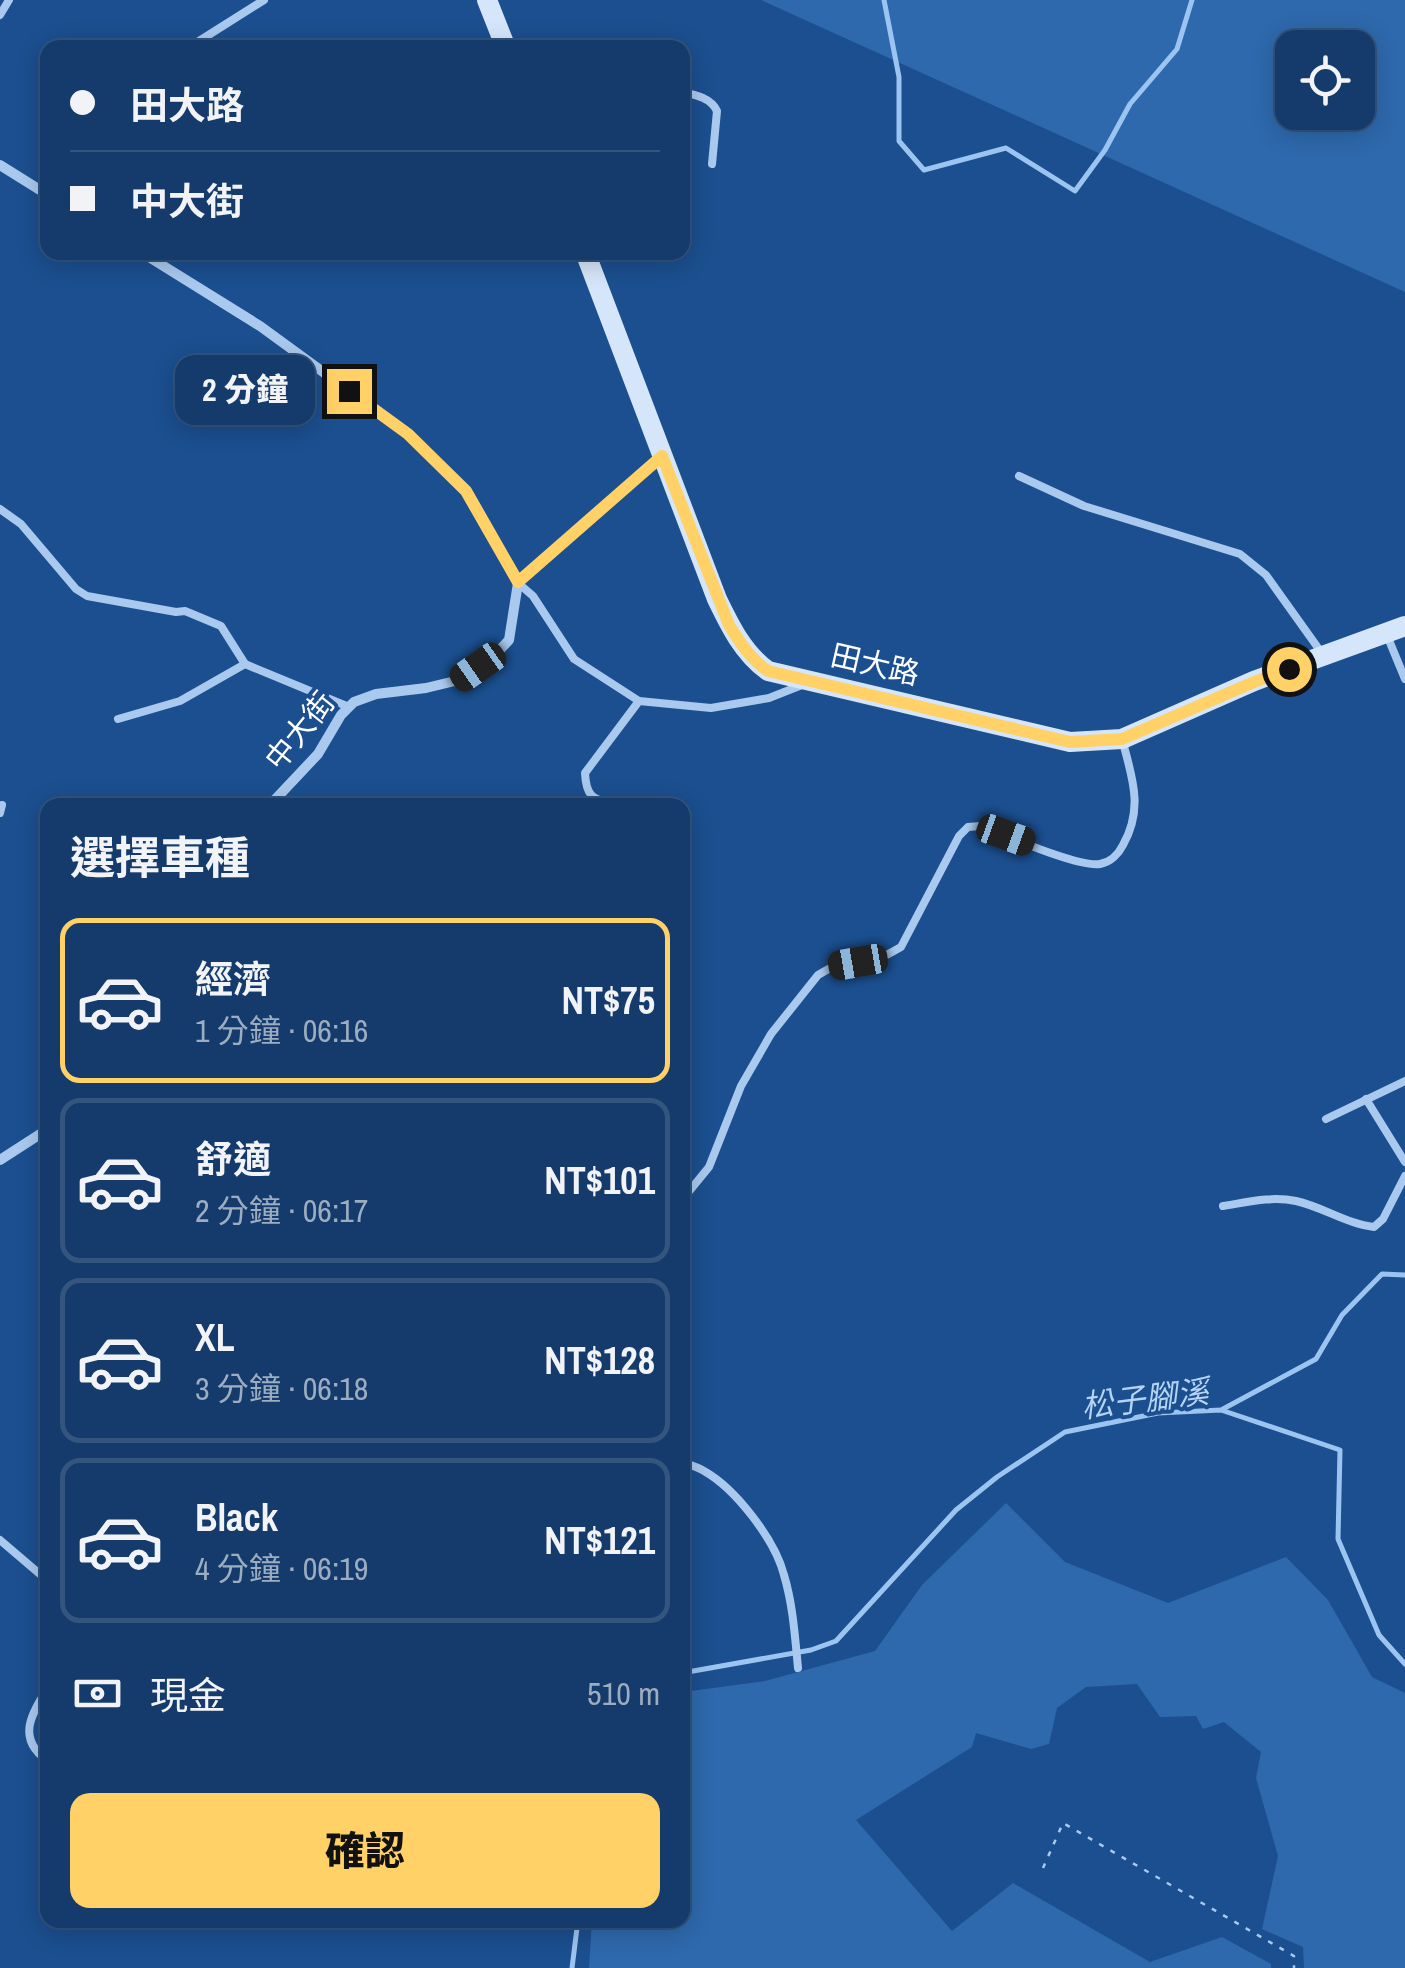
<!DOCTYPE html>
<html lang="zh-TW">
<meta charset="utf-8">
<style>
body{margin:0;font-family:"Archivo Narrow","Noto Sans TC",sans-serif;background:#1d4271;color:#f1f3f6;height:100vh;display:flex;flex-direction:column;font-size:38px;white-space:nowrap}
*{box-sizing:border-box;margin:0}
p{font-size:32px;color:#9dadc1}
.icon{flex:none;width:55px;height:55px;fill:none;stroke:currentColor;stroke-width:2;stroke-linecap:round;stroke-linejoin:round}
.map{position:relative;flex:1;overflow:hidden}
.details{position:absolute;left:40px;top:798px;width:650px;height:1130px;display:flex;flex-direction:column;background:#143b6b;border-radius:20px;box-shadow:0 5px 25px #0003,0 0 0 2px #33557e}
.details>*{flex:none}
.hud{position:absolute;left:40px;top:40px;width:650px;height:220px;border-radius:20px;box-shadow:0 5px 25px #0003,0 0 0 2px #33557e;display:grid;align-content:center;height:220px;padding:0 30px;background:#143b6b}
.fabs{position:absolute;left:1275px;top:30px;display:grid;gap:20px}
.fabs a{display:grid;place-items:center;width:100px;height:100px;border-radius:20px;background:#143b6b;box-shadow:0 5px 25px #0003,0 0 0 2px #33557e;font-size:50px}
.end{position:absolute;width:45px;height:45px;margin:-22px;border:12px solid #ffd166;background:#111;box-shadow:0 0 0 5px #111}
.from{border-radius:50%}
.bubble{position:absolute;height:70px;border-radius:20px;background:#143b6b;box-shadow:0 5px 25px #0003,0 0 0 2px #33557e;font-size:32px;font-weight:800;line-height:70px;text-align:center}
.car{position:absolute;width:30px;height:60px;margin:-30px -15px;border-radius:12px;box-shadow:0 0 8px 2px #0007;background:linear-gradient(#222 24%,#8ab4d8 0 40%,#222 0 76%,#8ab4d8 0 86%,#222 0)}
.hud b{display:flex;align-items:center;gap:35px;height:95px;font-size:38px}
.hud b+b{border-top:2px solid #33557e}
.hud i{width:25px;height:25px;background:#f1f3f6}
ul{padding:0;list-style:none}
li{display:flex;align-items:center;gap:30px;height:165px;margin:0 20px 15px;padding:0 10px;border:5px solid #33557e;border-radius:20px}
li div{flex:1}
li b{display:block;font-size:38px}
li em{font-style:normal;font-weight:800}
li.selected{border-color:#ffd166}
li>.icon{width:90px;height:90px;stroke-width:1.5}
h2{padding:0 30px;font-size:45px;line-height:120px}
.pay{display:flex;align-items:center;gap:25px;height:110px;padding:0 30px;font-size:38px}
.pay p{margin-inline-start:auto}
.button{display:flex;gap:20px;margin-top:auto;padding:20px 30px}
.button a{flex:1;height:115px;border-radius:20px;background:#ffd166;color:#111;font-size:40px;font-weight:800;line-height:115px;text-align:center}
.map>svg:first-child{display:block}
.green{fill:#2e69ad;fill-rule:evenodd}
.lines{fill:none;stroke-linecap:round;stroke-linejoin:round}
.stream{stroke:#9cc4f0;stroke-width:5}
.path{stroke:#a9c9ee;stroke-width:2.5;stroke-dasharray:5 8;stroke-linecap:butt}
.lane{stroke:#a9c9ee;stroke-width:8}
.street{stroke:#a9c9ee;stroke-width:10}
.secondary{stroke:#d6e6fa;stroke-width:20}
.route{stroke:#ffd166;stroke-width:12}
.labels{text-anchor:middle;stroke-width:8;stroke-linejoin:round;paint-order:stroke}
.street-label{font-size:30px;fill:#fff;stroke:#1b4f8f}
.water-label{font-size:32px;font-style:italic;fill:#b5d3f5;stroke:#1b4f8f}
</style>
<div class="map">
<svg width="1405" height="1968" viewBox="0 0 1405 1968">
<rect width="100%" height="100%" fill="#1b4f8f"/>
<g class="green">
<path d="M761 0H1405V292ZM1292 48H1358V112H1292Z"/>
<path d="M1006 1503 1065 1562 1168 1603 1286 1557 1328 1600 1372 1677 1405 1693V1968H1304L1303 1947 1262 1929 1278 1856 1256 1778 1261 1752 1224 1722 1203 1729 1196 1716 1160 1717 1137 1684 1086 1687 1057 1708 1049 1744 1031 1749 976 1733 972 1747 856 1820 952 1931 1013 1883 1150 1962 1222 1937 1271 1964V1968H589L592 1920H682L683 1692 765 1681 875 1651 922 1585Z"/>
</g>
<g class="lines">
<g class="stream">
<path d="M884 0 899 77V141L924 170 1006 148 1075 191 1105 150 1130 104 1177 49 1192 0"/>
<path d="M1223 1409 1316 1359 1342 1315 1382 1274 1405 1275"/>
<path d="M682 1673 811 1650 836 1641 956 1510 997 1477 1065 1432 1158 1413 1221 1410 1340 1450 1338 1539 1379 1635 1405 1664"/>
<path d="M572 1968 578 1920"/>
</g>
<path class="path" d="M1043 1868 1063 1823 1294 1956V1968"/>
<g class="lane">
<path d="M0 15 9 0"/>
<path d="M188 48 264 0"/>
<path d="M682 92C696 95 711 98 717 111L712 164"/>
<path d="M1019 476 1084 506 1240 554 1266 575 1321 652"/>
<path d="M0 509 21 524 76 589 87 596 176 612 185 611 221 626 245 664"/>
<path d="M1386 633 1405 679"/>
<path d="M639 701 574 659 533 596 518 583 659 458"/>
<path d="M118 719 180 701 245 664 349 707"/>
<path d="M612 805C592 798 586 796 585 773L639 701 711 708 769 698 802 685"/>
<path d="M0 813 2 805"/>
<path d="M1366 1099 1405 1162"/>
<path d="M1326 1119 1405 1081"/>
<path d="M682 1200 709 1167 741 1086 771 1034 818 975 832 967 883 957 901 947 959 836 968 827 981 826C1005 835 1079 868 1100 864 1111 862 1119 853 1123 845 1144 808 1132 777 1122 739"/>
<path d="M1223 1206C1248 1202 1271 1196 1296 1201 1323 1207 1347 1224 1374 1227L1383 1219 1405 1176"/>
<path d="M682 1462C690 1465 698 1467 704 1471 736 1489 775 1540 784 1575 793 1605 795 1637 798 1668"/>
<path d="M0 1540 48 1581"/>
<path d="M48 1688C31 1714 16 1739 48 1761"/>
</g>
<g class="street">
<path d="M0 165 48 195"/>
<path d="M141 252 260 326 408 434 466 491 518 583 509 640 496 654 459 680 426 688 376 694 354 702 341 715 318 754 270 805"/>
<path d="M0 1160 48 1129"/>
</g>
<g class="secondary">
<path d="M487 0 506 48"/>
<path d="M585 252 717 599C730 626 743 653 768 671L1070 742 1122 739 1254 681 1405 626"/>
</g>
</g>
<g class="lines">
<path class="route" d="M349 391 408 434 466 491 518 582 662 456 729 625C740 642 750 659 768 671L1070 742 1122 739 1254 682 1289 669"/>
</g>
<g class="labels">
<g class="street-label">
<text transform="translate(875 665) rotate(13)" y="10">田大路</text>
<text transform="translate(300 731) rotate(-51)" y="10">中大街</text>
</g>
<g class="water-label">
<text transform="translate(1145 1399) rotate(-7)" y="11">松子腳溪</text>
</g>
</g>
</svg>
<div class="fabs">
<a><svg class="icon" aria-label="locate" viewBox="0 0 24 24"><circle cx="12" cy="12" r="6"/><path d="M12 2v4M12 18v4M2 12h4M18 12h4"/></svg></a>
</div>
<i class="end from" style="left:1289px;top:669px"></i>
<i class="end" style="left:349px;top:391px"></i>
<div class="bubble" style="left:175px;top:355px;width:140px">2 分鐘</div>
<i class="car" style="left:478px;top:667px;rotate:235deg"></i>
<i class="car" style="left:1006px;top:835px;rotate:110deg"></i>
<i class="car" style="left:858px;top:962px;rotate:260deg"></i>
<div class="hud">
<b><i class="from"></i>田大路</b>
<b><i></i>中大街</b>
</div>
<section class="details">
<h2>選擇車種</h2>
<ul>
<li class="selected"><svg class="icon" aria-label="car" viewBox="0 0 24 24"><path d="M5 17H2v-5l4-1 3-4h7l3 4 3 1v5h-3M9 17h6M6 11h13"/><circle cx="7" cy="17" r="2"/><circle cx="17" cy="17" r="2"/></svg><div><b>經濟</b><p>1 分鐘 · 06:16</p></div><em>NT$75</em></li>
<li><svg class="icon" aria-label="car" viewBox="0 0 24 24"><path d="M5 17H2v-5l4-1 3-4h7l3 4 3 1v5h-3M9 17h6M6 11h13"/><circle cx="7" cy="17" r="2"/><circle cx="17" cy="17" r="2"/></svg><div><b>舒適</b><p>2 分鐘 · 06:17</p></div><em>NT$101</em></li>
<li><svg class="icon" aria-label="car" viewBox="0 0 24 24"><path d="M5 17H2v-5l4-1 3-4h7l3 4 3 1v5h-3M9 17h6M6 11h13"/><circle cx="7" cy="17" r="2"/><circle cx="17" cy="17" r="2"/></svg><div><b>XL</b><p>3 分鐘 · 06:18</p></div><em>NT$128</em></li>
<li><svg class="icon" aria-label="car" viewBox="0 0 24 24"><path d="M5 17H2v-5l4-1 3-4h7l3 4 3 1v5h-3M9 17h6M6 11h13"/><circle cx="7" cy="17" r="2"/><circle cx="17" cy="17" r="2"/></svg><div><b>Black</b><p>4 分鐘 · 06:19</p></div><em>NT$121</em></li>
</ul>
<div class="pay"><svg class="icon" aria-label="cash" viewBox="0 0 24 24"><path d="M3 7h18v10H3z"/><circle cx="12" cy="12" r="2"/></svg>現金<p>510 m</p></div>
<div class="button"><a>確認</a></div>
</section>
</div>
